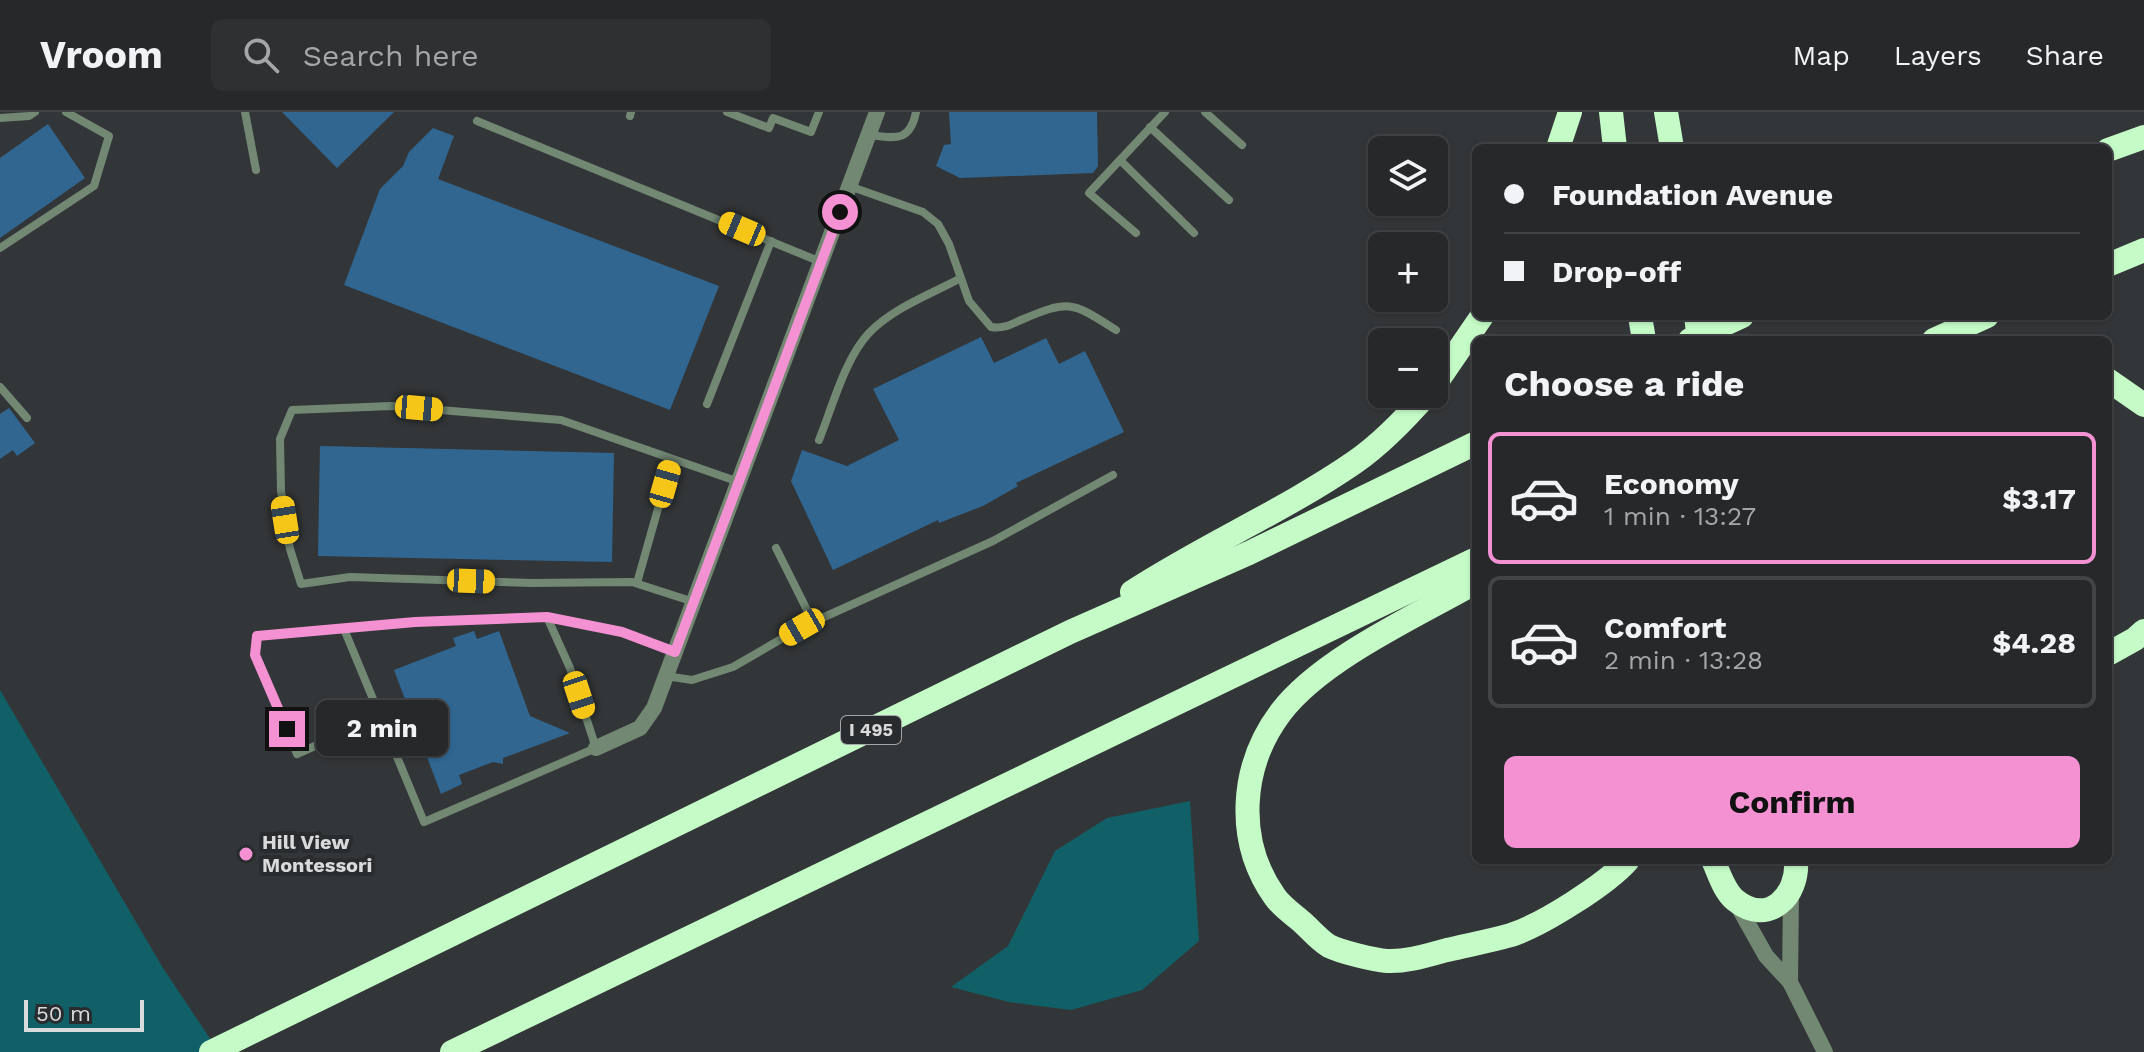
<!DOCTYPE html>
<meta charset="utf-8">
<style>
body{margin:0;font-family:"Work Sans",sans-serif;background:#2e3032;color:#f1f3f6;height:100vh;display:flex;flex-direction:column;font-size:30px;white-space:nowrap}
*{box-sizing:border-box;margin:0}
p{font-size:26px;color:#a4a6a8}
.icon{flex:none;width:44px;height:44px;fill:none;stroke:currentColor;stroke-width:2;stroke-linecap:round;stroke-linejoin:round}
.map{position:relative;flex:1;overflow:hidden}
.details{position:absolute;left:1472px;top:224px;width:640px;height:528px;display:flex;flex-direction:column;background:#26282a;border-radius:12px;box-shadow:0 2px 6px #0004,0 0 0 2px #424447}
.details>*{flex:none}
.banner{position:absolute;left:1472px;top:32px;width:640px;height:176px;border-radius:12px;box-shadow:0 2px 6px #0004,0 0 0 2px #424447;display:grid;align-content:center;height:176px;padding:0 32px;background:#26282a}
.fabs{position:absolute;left:1368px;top:24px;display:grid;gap:16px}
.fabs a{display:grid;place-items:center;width:80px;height:80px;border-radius:12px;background:#26282a;box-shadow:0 2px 6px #0004,0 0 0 2px #424447;font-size:40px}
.scale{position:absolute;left:24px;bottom:20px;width:120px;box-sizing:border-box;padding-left:8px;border:4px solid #d8dadc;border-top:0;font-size:22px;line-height:28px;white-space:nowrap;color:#d8dadc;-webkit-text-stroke:6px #292c2e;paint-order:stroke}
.end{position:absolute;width:36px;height:36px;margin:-18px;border:10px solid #f491d3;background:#111;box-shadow:0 0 0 4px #111}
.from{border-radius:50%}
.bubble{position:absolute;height:56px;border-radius:12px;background:#26282a;box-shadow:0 2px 6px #0004,0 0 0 2px #424447;font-size:26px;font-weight:700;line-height:56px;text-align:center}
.car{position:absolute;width:24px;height:48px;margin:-24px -12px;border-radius:10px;box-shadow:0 0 6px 2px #0007;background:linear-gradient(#f5c518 24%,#345 0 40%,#f5c518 0 76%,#345 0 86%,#f5c518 0)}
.banner b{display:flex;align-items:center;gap:28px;height:76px;font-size:30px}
.banner b+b{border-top:2px solid #424447}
.banner i{width:20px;height:20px;background:#f1f3f6}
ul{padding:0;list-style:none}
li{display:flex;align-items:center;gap:24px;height:132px;margin:0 16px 12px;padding:0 16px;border:4px solid #424447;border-radius:12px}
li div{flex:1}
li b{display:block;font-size:30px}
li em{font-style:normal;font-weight:700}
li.on{border-color:#f491d3}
li>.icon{width:72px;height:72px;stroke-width:1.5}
h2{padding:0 32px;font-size:36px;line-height:96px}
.cta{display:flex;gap:16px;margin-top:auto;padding:16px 32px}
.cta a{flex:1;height:92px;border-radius:12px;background:#f491d3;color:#111;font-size:32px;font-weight:700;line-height:92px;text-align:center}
header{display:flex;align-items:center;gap:48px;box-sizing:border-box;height:112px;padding:0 40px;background:#26282a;border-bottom:2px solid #424447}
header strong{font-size:38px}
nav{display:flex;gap:44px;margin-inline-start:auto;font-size:28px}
.search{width:560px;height:72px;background:#2e3032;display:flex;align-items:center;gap:20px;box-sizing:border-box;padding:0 28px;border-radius:12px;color:#a4a6a8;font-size:30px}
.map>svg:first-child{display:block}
.water{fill:#116068}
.building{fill:#316691}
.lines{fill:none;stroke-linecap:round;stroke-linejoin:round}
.lane{stroke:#728873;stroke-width:8}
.street{stroke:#728873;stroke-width:16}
.highway{stroke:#c5fbc7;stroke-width:24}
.highway-bridge{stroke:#c5fbc7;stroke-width:24}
.route{stroke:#f491d3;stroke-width:10}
.poi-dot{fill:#f491d3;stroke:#292c2e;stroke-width:3}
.labels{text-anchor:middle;stroke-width:8;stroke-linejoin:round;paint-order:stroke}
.shield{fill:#292c2e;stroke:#a4a6a8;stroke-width:2}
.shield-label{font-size:18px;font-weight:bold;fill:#d8dadc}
.poi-label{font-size:20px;font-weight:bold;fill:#d8dadc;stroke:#292c2e;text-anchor:start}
</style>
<header>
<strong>Vroom</strong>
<div class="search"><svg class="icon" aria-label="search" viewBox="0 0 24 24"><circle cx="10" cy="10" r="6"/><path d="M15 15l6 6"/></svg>Search here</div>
<nav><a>Map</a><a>Layers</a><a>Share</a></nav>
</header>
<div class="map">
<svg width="2144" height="940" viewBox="0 0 2144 940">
<rect width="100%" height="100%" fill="#333638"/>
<g class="water">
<path d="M0 578 163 856 219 940H0Z"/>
<path d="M1190 689 1199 829 1142 878 1071 898 1009 890 951 875 1008 834 1055 739 1107 706Z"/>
</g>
<g class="building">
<path d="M282 0H394L337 56Z"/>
<path d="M949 0H1097L1098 54 1093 61 960 66 936 54 944 33 951 32Z"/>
<path d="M48 12 85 66 0 126V46Z"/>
<path d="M433 16 454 24 438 67 719 174 670 298 344 173 380 77 403 54 409 40Z"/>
<path d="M981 225 994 251 1046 226 1059 252 1085 239 1124 320 1016 371 1018 374 983 394 939 411 938 408 833 458 791 369 802 338 847 354 899 328 873 277Z"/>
<path d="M9 296 35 331 17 344 13 338 0 347V302Z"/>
<path d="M320 334 614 341 612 450 318 444Z"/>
<path d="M474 519 477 527 499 519 530 604 570 621 503 646V652L493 650 459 663 462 672 441 682 394 558 456 534 453 526Z"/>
</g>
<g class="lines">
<g class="lane">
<path d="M245 0 256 58"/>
<path d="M727 0 769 16 773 6 811 20 819 0"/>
<path d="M1205 0 1242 33"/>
<path d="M630 4 631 0"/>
<path d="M0 6 29 4 35 0"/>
<path d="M477 9 821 150"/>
<path d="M1150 15 1229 88"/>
<path d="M869 23C894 26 910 31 916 0"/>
<path d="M1120 48 1194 121"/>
<path d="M849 74 923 100 938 112 949 132 969 189 991 215C1003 217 1010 213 1021 208 1070 187 1072 190 1116 218"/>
<path d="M1136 121 1089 81 1165 0"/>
<path d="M0 136 94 74 109 24 66 0"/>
<path d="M0 275 27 306"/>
<path d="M707 292 771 129"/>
<path d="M819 328C832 296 845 246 869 221 893 196 929 183 959 167"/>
<path d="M776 436 813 510"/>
<path d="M637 471 672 347"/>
<path d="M694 490 632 470 532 471 350 465 301 472 290 437 281 379 280 327 292 298 391 294 561 308 739 370"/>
<path d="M344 517 424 710 596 636 570 556 547 505"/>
<path d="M666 564 692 568 733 555 802 515 993 429 1113 363"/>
<path d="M380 605 297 642 255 543 257 524 415 510 547 505 622 520 675 540"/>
</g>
<g class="street">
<path d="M596 636 640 616 654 596 877 0"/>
<path d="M1734 787 1766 844 1790 870 1825 940"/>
<path d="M1790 870 1791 781"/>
</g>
<g class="highway">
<path d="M1611 0 1615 36"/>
<path d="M1666 0 1672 36"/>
<path d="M1558 36 1570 0"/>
<path d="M2108 38 2144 25"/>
<path d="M2108 153 2144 138"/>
<path d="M1640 204 1644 228"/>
<path d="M1690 228 1742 204"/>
<path d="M1934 228 1987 204"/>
<path d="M2108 268 2144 293"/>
<path d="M1434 274 1482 204"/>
<path d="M1476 470C1418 503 1321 547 1281 600 1240 654 1235 729 1275 785 1282 795 1293 802 1302 810 1310 817 1319 828 1329 834 1341 840 1374 848 1387 849 1407 850 1428 843 1447 838 1468 833 1490 829 1511 823 1542 813 1607 772 1628 748"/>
<path d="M1132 480C1204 433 1284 399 1355 350 1381 332 1406 306 1427 282"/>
<path d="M2108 542 2135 527 2144 519"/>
<path d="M1713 748C1719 761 1724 779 1735 788 1768 815 1799 784 1796 748"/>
<path d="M211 940 1070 520 1249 441 1476 331"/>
<path d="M452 940 1476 447"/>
</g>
<path class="highway-bridge" d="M1696 204 1699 228"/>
</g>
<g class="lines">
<path class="route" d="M287 617 255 543 257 524 415 510 547 505 622 520 675 540 840 100"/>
</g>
<circle class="poi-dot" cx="246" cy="742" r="8"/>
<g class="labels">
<rect class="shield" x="841" y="604" width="60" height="28" rx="6"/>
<g class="shield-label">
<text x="871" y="624">I 495</text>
</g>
<g class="poi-label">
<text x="262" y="737">Hill View<tspan x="262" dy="23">Montessori</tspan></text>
</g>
</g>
</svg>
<div class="fabs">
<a><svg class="icon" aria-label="layers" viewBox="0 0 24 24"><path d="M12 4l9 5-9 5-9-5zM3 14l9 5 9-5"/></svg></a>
<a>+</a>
<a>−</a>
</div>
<div class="scale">50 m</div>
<i class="end from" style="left:840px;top:100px"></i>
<i class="end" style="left:287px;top:617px"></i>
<div class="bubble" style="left:316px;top:588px;width:132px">2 min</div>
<i class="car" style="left:742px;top:117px;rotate:293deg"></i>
<i class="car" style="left:419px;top:296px;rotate:95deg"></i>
<i class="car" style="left:665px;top:372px;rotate:16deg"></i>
<i class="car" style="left:285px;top:408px;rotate:351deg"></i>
<i class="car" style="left:471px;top:469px;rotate:92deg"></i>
<i class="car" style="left:802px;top:515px;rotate:240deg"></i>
<i class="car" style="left:579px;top:583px;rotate:162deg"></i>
<div class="banner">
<b><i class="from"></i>Foundation Avenue</b>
<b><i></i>Drop-off</b>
</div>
<section class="details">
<h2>Choose a ride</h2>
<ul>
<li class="on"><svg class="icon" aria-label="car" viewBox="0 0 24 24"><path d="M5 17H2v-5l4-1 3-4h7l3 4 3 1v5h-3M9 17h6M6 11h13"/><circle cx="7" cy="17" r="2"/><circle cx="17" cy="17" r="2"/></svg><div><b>Economy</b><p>1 min · 13:27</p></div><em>$3.17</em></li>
<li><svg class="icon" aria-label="car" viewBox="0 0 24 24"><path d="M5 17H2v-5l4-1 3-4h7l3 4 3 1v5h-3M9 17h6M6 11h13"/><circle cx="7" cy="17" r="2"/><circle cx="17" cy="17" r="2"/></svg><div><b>Comfort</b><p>2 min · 13:28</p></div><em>$4.28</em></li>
</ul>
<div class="cta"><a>Confirm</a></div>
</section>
</div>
